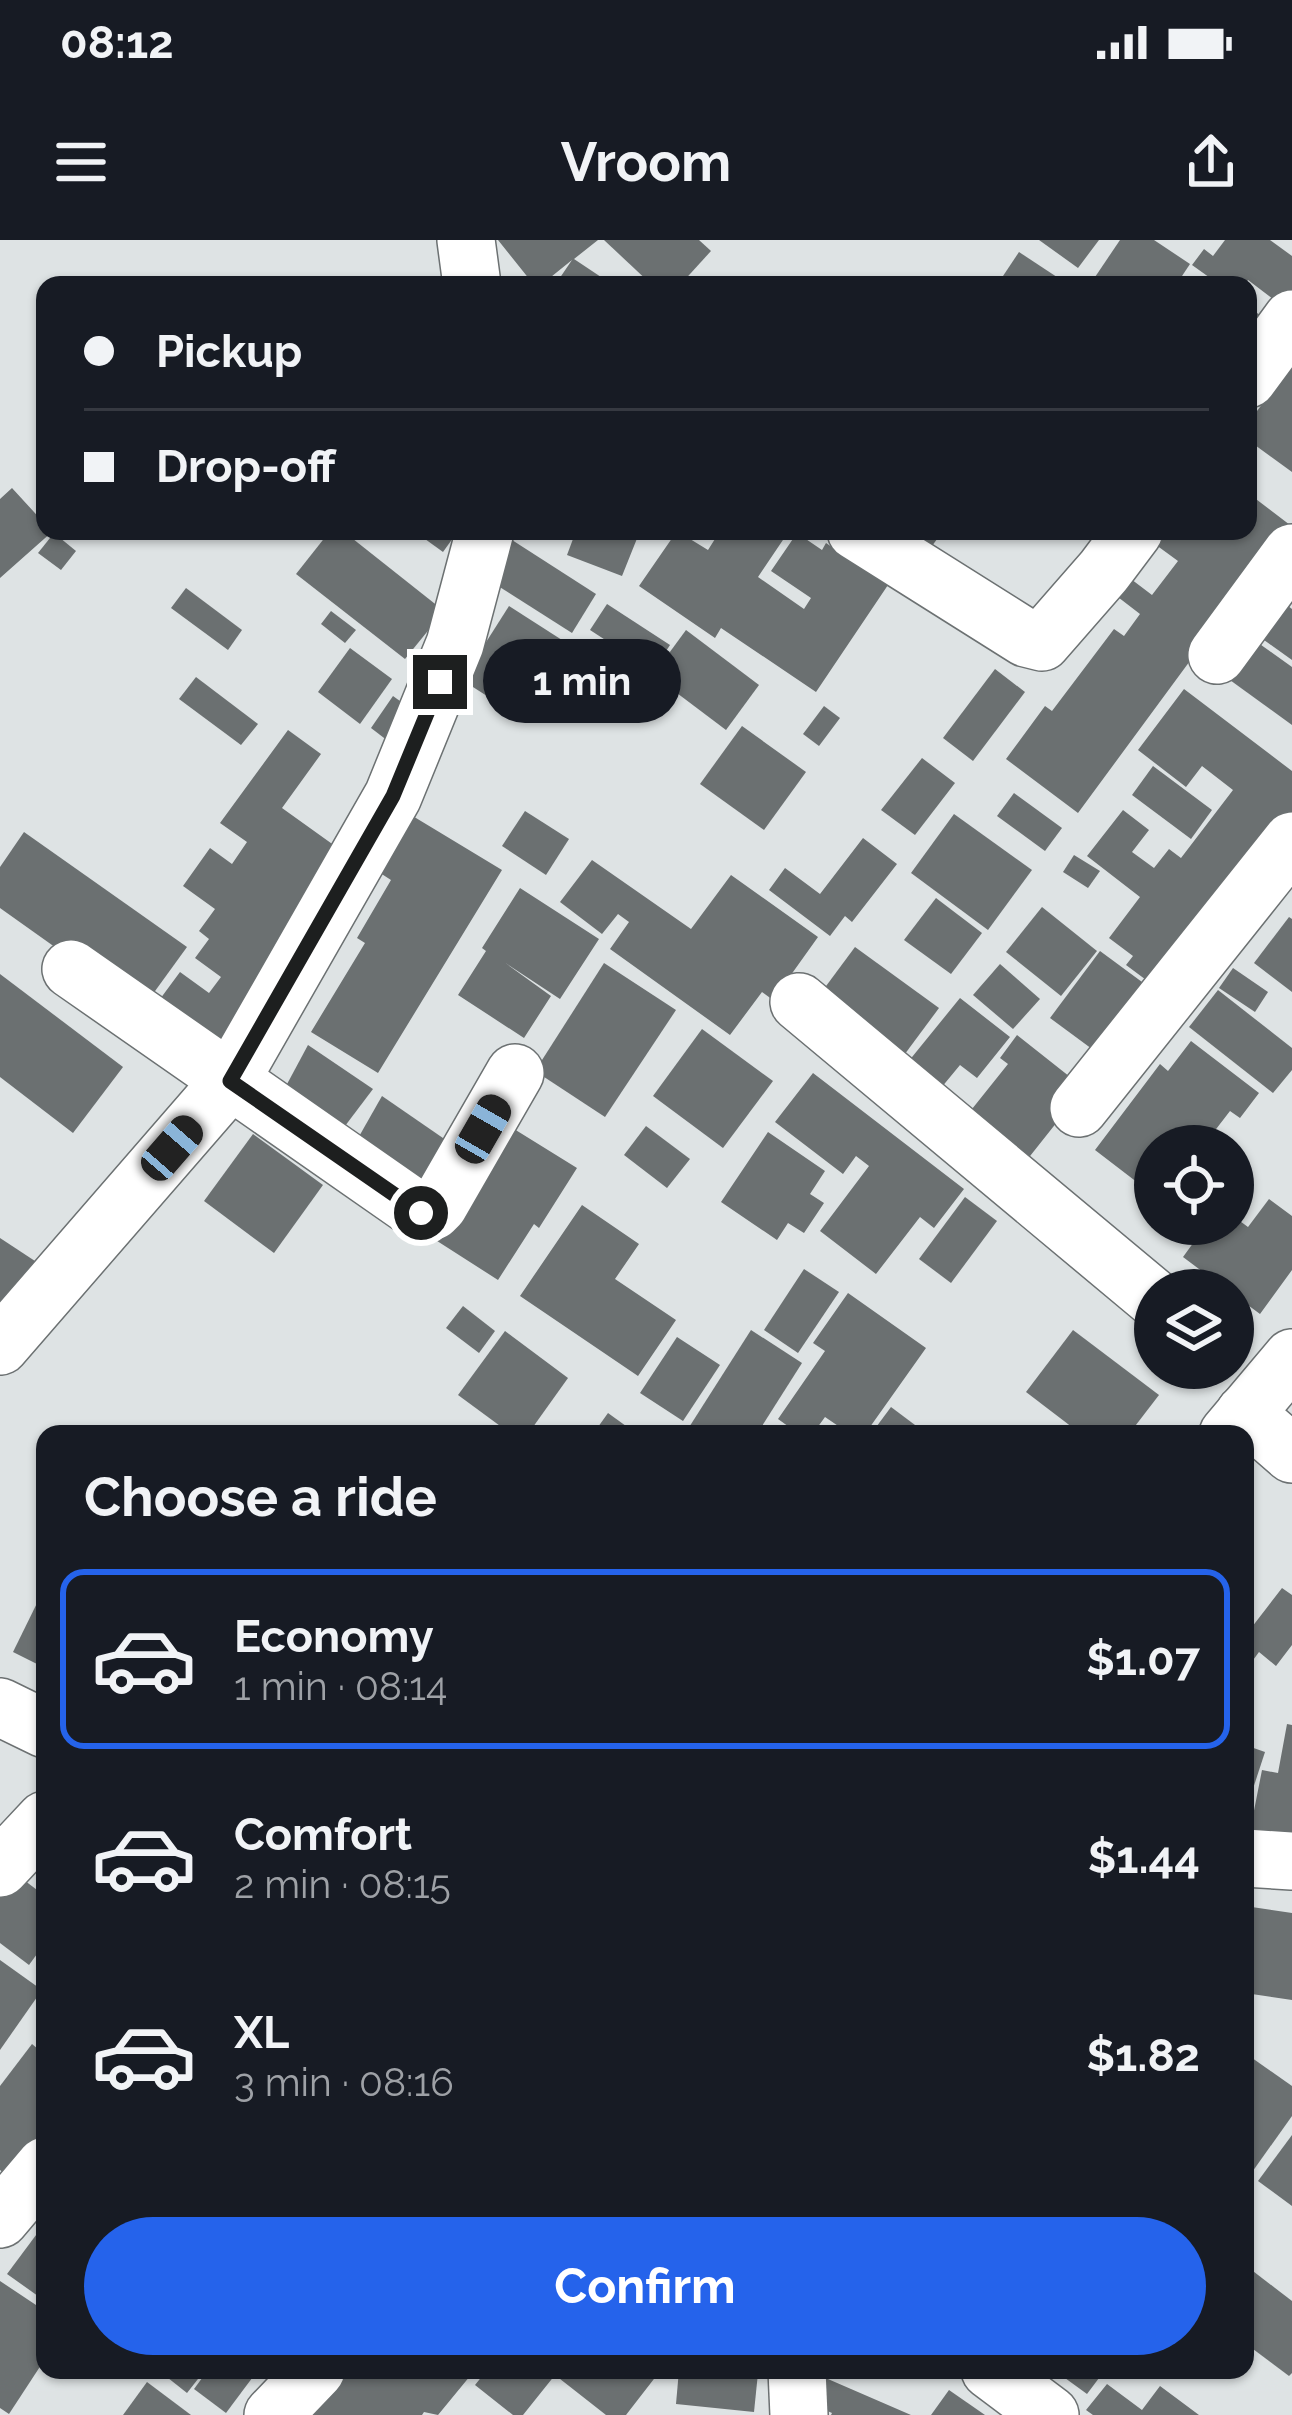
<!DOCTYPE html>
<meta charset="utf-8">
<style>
body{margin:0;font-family:Raleway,sans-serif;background:#242831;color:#f1f3f6;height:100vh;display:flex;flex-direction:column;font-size:45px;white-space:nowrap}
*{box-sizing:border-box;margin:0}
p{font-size:39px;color:#9ea1a6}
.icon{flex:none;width:66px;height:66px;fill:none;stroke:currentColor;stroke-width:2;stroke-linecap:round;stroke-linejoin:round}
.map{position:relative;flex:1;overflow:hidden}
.details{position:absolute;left:36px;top:1185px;width:1218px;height:954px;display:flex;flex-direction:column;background:#171b24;border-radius:24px;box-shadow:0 3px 9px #0004}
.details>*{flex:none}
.guide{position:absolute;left:36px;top:36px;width:1221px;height:264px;border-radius:24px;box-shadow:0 3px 9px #0004;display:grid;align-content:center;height:264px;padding:0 48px;background:#171b24}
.controls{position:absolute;left:1134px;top:885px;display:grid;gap:24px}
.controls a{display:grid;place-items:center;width:120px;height:120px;border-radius:50%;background:#171b24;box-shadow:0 3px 9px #0004;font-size:60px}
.end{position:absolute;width:54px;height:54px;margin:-27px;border:15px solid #1d1f1f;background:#fff;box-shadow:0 0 0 6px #fff}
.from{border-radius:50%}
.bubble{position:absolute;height:84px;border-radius:42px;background:#171b24;box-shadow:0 3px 9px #0004;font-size:39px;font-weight:700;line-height:84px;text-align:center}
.car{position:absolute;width:36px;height:72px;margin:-36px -18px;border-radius:15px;box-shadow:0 0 9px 3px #0007;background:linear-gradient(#222 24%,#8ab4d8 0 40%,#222 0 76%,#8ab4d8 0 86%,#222 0)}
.guide b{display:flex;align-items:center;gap:42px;height:114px;font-size:45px}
.guide b+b{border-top:3px solid #363941}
.guide i{width:30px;height:30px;background:#f1f3f6}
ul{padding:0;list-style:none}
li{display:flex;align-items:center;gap:36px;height:180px;margin:0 24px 18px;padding:0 24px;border:6px solid transparent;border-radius:24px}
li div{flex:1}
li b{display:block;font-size:45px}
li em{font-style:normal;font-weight:700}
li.current{border-color:#2563eb}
li>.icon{width:108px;height:108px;stroke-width:1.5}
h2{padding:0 48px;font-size:54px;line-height:144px}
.cta{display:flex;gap:24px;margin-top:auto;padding:24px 48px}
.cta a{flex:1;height:138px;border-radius:72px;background:#2563eb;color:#fff;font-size:48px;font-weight:700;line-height:138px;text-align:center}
.status{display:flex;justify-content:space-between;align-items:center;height:84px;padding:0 60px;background:#171b24;direction:ltr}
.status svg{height:33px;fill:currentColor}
header{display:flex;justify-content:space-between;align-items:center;height:156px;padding:0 48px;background:#171b24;font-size:54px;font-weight:700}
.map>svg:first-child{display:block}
.building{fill:#6b7071}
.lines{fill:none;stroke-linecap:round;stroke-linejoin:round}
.minor-casing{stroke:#6c7172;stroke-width:60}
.minor{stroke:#fff;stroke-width:57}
.route{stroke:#1d1f1f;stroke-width:15}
</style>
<div class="status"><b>08:12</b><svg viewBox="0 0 49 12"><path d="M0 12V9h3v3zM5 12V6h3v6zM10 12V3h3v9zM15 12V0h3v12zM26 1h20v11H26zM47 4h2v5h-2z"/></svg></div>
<header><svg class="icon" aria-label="menu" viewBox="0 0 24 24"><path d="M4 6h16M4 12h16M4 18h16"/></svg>Vroom<svg class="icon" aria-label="share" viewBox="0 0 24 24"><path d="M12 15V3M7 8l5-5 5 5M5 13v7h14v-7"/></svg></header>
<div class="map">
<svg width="1292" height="2175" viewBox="0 0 1292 2175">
<rect width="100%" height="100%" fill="#dee3e4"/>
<g class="building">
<path d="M498 0H598L574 19 613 45H555L572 20 541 45H534Z"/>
<path d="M604 0H699L711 11 680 45H652Z"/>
<path d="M1039 0H1099L1078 28Z"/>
<path d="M1120 0H1154L1190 24 1176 45H1094L1091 43Z"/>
<path d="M1225 0H1270L1292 16V52L1282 66 1248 40 1245 45H1220L1192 25 1204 9 1213 16Z"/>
<path d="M1019 12 1069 45H997Z"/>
<path d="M1248 66 1270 83 1248 113Z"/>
<path d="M1292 115V232L1248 200V183L1263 163 1259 160Z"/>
<path d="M12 248 45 284V291H53L0 338V259Z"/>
<path d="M1248 253 1290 285 1078 573 1006 519 1045 466 1052 471 1114 389 1124 396 1140 374 1114 354 1127 336 1152 355 1178 321 1152 302 1160 291H1248Z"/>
<path d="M330 291H343L444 371 405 419 296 334Z"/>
<path d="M414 291H458L443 312Z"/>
<path d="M576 291H640L622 336 567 315Z"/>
<path d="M677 291 708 310 720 291H789L758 337 804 369 811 358 771 331 797 293 822 310 826 303 888 345 816 452 721 388 715 398 639 346Z"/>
<path d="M862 291H943L915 329Z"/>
<path d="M54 293 76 311 61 330 38 313Z"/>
<path d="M512 300 596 354 572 393 487 339Z"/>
<path d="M186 348 242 390 228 410 171 368Z"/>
<path d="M1275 356 1292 369V420L1250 390Z"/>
<path d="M607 364 670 405 653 431 590 390Z"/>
<path d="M509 366 562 400 515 474 462 440Z"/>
<path d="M331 371 356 390 345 403 321 384Z"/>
<path d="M686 390 759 445 726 490 653 435Z"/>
<path d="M1250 397 1292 427V485L1223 435Z"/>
<path d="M350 408 392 439 360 484 318 452Z"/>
<path d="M995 429 1025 452 973 521 943 498Z"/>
<path d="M196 437 258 484 241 505 179 459Z"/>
<path d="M1184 449 1292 531V586L1165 754 1126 725 1133 716 1109 698 1140 657 1087 616 1123 570 1149 590 1132 612 1154 628 1169 609 1181 618 1233 550 1202 526 1186 547 1138 510Z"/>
<path d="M393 456 411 469 388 501 371 488Z"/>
<path d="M824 466 840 478 819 506 803 494Z"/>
<path d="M742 486 806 532 764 590 700 544Z"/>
<path d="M288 490 321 514 282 568 342 611 213 821 149 774 180 732 209 753 221 737 195 718 209 699 199 691 215 669 183 646 210 608 232 624 247 602 220 583Z"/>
<path d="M922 518 955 543 915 595 881 570Z"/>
<path d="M1153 526 1212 570 1191 599 1132 555Z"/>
<path d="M1014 553 1062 588 1045 611 997 576Z"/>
<path d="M525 571 569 599 546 635 502 606Z"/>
<path d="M954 574 1032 630 988 690 911 633Z"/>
<path d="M411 575 502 630 378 833 311 792 365 703 357 698 391 640 377 631Z"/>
<path d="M24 592 187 707 142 769 0 668V627Z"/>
<path d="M863 598 897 624 852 682 845 676 830 696 769 650 785 628 820 654Z"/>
<path d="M1074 615 1100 631 1088 648 1063 632Z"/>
<path d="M592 620 691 689 731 635 818 697 773 760 762 752 730 795 610 709 629 682 618 674 602 694 560 662Z"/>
<path d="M520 648 599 699 560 759 504 722 551 756 524 798 458 755 486 711 482 708Z"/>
<path d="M936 658 982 693 951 734 904 700Z"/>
<path d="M1042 667 1097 711 1061 756 1006 712Z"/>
<path d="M1289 677 1292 679V752L1254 723Z"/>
<path d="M855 707 939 768 896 826 812 765Z"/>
<path d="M1100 711 1161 756 1111 823 1050 778Z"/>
<path d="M604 723 676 770 605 877 535 831Z"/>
<path d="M1000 724 1040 759 1013 789 973 755Z"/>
<path d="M1233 728 1268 752 1255 772 1219 748Z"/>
<path d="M0 734 123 827 73 893 0 837Z"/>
<path d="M1218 750 1292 808V830L1273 853 1189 787Z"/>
<path d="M960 758 1010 797 977 838 960 825 941 848 908 822Z"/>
<path d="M702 789 773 841 723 908 653 856Z"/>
<path d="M1017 795 1084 848 1015 935 956 889 1008 824 1000 818Z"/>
<path d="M1191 801 1259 853 1240 878 1230 871 1203 906H1155V956L1095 910 1160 824 1168 831Z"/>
<path d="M308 805 373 849 342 890 286 846Z"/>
<path d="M813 833 964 949 934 988 920 977 876 1034 820 991 869 926 856 916 843 934 775 882Z"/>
<path d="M382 856 456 907 428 951 357 900Z"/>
<path d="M506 884 577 928 539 988 534 984 498 1040 434 999Z"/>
<path d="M646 886 690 919 667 948 624 915Z"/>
<path d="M768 892 825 931 810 954 824 963 804 993 788 983 777 1000 721 962Z"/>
<path d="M253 894 323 945 274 1013 204 961Z"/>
<path d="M965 957 997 981 951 1043 919 1019Z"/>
<path d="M1269 959 1292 976V1030L1260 1074 1233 1054V1050H1227L1183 1017 1207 984H1233V976L1248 987Z"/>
<path d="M582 965 639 1004 615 1039 676 1080 638 1136 520 1056Z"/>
<path d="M0 998 38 1023 0 1080Z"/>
<path d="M804 1029 839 1052 798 1113 764 1090Z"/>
<path d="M848 1053 926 1108 865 1194H850L825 1177 817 1188 825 1194H799L778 1179 825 1111 813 1103Z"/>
<path d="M463 1066 495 1091 479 1113 446 1088Z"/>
<path d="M751 1090 802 1123 757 1194H688L686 1192Z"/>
<path d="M1073 1090 1159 1155 1129 1194H1081L1026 1152Z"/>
<path d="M505 1091 568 1138 528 1194H511L458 1155Z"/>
<path d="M677 1097 720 1125 683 1181 640 1153Z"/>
<path d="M891 1167 927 1194H871Z"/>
<path d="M608 1173 637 1194H593Z"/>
<path d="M1282 1348 1292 1355V1405L1276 1426 1259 1412 1245 1431V1396Z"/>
<path d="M42 1353 45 1355V1428L13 1412Z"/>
<path d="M1287 1484 1292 1485V1604L1249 1596 1262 1530 1278 1533Z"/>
<path d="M1245 1505 1265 1512 1246 1570 1245 1569Z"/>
<path d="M16 1634 45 1656V1703L29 1725 0 1703V1655Z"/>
<path d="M1245 1666 1292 1673V1760L1245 1753Z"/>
<path d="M0 1720 42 1750 0 1810Z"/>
<path d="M32 1804 45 1815V1944L35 1957 0 1930V1846Z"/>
<path d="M1245 1813 1292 1846V1876L1245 1942Z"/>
<path d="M1292 1895V1966L1258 1941Z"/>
<path d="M45 1983V2061L7 2034Z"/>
<path d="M1249 2028 1292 2061V2133L1289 2136 1245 2103V2033Z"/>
<path d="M0 2041 45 2071V2119L9 2174 0 2168Z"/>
<path d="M158 2130H205L187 2153Z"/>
<path d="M208 2130H258L226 2173 194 2149Z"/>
<path d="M341 2130H475L438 2175 424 2172 422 2175H304Z"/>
<path d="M487 2130H651L657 2135 626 2175H606L555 2135 523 2175H513L475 2145Z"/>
<path d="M679 2130 758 2133 754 2172 676 2164Z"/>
<path d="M1054 2130H1105L1087 2154Z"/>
<path d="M821 2136 911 2175H831L832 2173 809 2163Z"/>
<path d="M147 2142 191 2175H123Z"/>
<path d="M1107 2144 1142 2170 1160 2146 1199 2175H1093L1086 2170Z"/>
<path d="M949 2150 985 2175H931Z"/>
</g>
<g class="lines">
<g class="minor-casing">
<g id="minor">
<path d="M466 0 472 45"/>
<path d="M1248 139 1292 79"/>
<path d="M856 291 1026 398 1042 402 1104 331 1134 291"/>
<path d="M1217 415 1292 313"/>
<path d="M71 729 421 973 433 971 439 965 515 833"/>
<path d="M799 762 1155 1059"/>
<path d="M1079 868 1292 601"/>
<path d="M0 1106 230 841 393 556 455 404 485 291"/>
<path d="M1245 1173 1292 1214"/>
<path d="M1228 1194 1292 1118"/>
<path d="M0 1467 45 1489"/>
<path d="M1245 1618 1292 1621"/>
<path d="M0 1628 45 1580"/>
<path d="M0 1979 45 1926"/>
<path d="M797 2130 799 2175"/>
<path d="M990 2130 1050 2175"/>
<path d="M273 2175 316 2130"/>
</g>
</g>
<use href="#minor" class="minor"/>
</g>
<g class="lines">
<path class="route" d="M421 973 230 841 393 556 440 442"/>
</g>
</svg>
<div class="controls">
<a><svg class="icon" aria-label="locate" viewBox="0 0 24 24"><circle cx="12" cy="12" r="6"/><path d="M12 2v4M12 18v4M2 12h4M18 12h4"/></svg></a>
<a><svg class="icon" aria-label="layers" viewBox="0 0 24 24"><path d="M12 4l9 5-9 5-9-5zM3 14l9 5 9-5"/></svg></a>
</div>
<i class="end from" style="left:421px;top:973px"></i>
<i class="end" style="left:440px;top:442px"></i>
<div class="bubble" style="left:483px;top:399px;width:198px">1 min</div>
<i class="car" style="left:483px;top:889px;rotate:30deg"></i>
<i class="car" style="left:172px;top:908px;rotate:41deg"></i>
<div class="guide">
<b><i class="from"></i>Pickup</b>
<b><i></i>Drop-off</b>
</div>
<section class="details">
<h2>Choose a ride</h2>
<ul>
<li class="current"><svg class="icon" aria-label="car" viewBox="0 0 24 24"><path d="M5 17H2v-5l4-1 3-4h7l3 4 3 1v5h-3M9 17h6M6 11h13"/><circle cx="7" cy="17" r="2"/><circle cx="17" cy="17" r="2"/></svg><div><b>Economy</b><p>1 min · 08:14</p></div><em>$1.07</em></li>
<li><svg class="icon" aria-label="car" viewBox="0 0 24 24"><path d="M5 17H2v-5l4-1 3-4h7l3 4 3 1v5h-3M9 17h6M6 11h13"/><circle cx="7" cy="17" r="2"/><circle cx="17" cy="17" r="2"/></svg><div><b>Comfort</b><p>2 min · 08:15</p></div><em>$1.44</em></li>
<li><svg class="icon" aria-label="car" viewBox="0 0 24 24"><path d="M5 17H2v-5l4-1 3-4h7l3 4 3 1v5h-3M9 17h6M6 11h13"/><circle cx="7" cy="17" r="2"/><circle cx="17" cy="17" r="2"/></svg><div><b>XL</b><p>3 min · 08:16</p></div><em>$1.82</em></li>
</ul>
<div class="cta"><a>Confirm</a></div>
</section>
</div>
